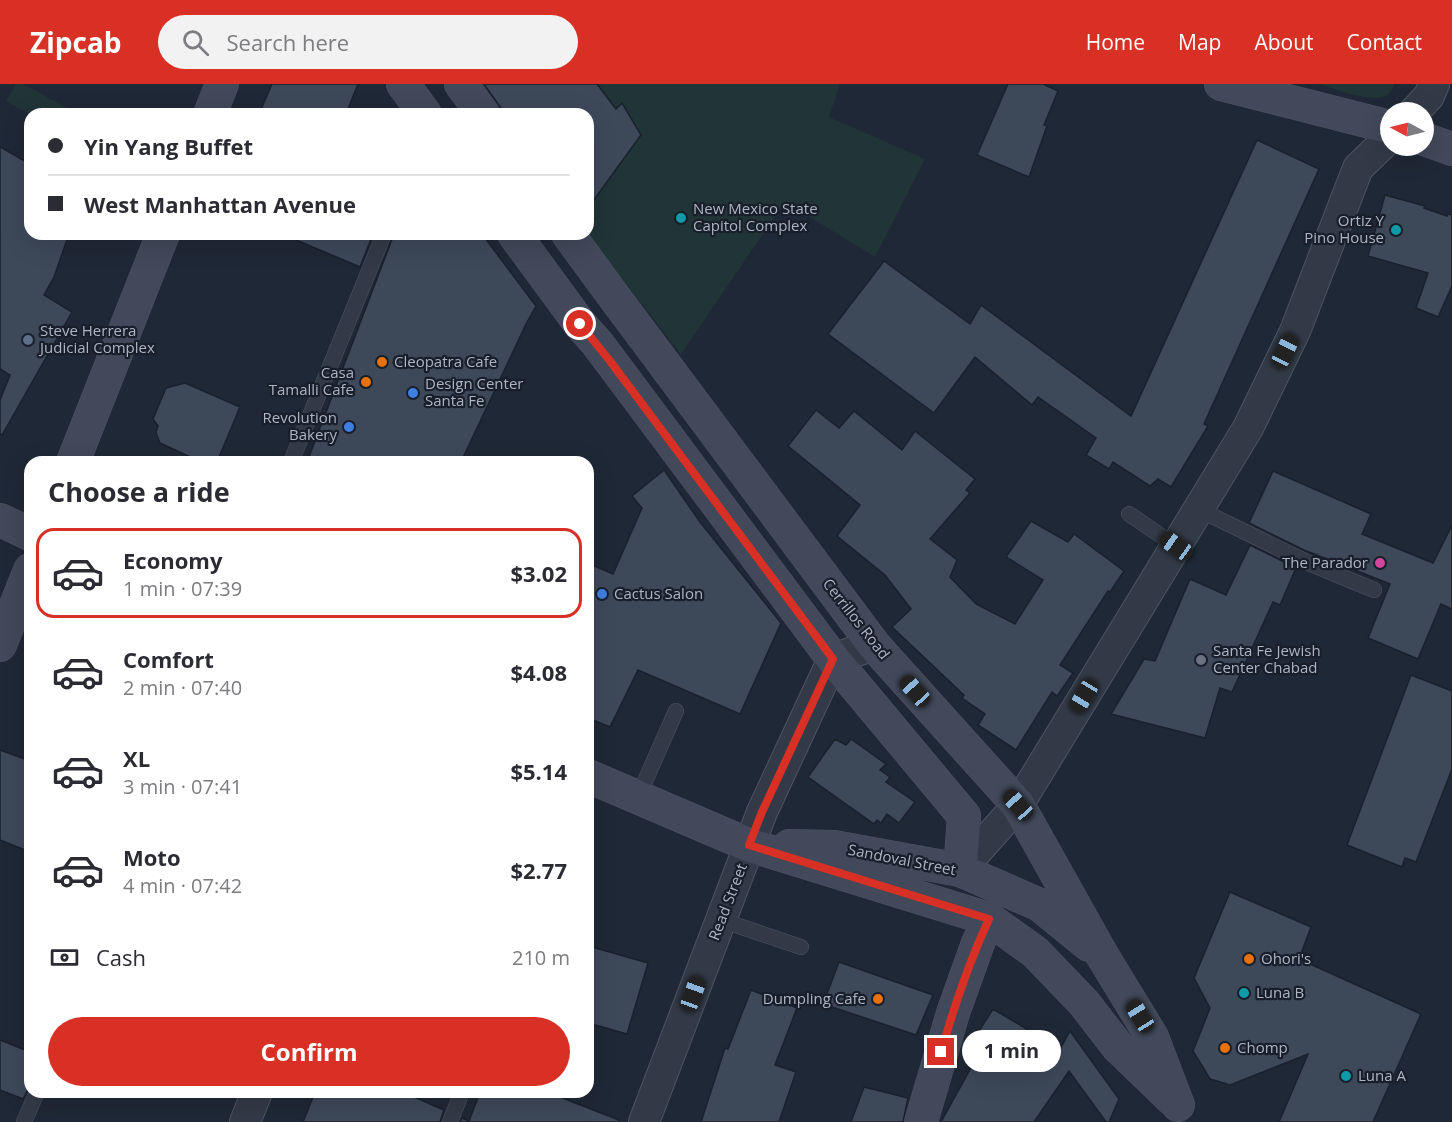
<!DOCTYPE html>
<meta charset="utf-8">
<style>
body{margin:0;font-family:"Open Sans",sans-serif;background:#f2f2f3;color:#2b2b33;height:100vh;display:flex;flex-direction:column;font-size:22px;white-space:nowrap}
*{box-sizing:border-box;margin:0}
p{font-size:20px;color:#7c7c81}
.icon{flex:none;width:33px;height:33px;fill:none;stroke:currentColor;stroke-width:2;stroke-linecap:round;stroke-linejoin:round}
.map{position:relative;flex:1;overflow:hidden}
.panel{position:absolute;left:24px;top:372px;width:570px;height:642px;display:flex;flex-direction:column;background:#fff;border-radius:18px;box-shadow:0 6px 24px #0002}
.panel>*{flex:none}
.top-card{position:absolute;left:24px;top:24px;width:570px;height:132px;border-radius:18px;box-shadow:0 6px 24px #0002;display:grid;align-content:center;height:132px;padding:0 24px;background:#fff}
.needle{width:39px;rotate:277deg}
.tools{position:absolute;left:1380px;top:18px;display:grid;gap:12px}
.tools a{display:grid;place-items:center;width:54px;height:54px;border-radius:50%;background:#fff;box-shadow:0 6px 24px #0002;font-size:30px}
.end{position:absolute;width:27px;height:27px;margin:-14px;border:8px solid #d93025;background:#fff;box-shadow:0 0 0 3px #fff}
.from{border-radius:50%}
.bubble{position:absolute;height:42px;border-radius:21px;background:#fff;box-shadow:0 6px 24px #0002;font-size:20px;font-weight:700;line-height:42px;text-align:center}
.car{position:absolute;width:18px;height:36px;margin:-18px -9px;border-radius:8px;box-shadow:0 0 4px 2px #0007;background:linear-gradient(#222 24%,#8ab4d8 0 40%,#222 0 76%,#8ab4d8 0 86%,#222 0)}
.top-card b{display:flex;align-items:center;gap:21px;height:57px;font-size:22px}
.top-card b+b{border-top:2px solid #e1e1e2}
.top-card i{width:15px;height:15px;background:#2b2b33}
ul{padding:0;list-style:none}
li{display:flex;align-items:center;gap:18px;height:90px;margin:0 12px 9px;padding:0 12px;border:3px solid transparent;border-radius:18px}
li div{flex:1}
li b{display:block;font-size:22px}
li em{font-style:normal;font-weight:700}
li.active{border-color:#d93025}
li>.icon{width:54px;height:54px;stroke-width:1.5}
h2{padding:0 24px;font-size:27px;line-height:72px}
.pay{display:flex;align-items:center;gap:15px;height:66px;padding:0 24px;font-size:22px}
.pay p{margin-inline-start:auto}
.action{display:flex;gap:12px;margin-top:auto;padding:12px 24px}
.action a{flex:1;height:69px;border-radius:36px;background:#d93025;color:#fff;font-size:24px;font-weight:700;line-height:69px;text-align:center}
header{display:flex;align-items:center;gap:36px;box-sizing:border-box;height:84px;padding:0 30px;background:#d93025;color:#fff}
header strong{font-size:28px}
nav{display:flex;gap:33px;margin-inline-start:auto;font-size:21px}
.search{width:420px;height:54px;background:#f2f2f3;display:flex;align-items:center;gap:15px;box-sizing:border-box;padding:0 21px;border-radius:33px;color:#7c7c81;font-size:22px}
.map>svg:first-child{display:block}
.green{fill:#213437}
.building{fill:#3d4859;stroke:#1a212d;stroke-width:1.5}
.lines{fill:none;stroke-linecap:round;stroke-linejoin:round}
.lane-casing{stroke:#4d5562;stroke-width:16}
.street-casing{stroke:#4d5562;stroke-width:32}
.secondary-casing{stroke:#4d5562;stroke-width:34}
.lane{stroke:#333a47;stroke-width:15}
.street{stroke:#333a47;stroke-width:30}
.secondary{stroke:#41495a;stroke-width:33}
.route{stroke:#d93025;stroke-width:8}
.culture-dot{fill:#0f9aa8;stroke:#181f2b;stroke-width:2}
.service-dot{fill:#5c6f8a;stroke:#181f2b;stroke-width:2}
.food-dot{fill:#e8710a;stroke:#181f2b;stroke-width:2}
.shop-dot{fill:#3f7fe0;stroke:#181f2b;stroke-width:2}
.hotel-dot{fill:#d1479c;stroke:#181f2b;stroke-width:2}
.worship-dot{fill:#6b7280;stroke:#181f2b;stroke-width:2}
.labels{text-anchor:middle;stroke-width:4.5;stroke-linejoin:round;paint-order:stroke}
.poi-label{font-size:15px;fill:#adb5c4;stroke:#181f2b;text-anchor:start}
.street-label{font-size:15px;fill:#adb5c4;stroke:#181f2b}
</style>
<header>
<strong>Zipcab</strong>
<div class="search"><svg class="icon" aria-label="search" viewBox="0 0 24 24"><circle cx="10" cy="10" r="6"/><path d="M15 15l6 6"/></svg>Search here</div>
<nav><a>Home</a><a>Map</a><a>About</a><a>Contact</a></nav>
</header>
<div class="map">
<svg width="1452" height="1038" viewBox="0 0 1452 1038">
<rect width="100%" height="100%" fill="#1f2836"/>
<g class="green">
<path d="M16 0H23L78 30H30L6 17Z"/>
<path d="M481 0H840L829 33 925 75 875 173 785 118 681 270 587 150 588 30H503Z"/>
<path d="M1319 0H1395C1393 3 1392 6 1390 9 1377 22 1335 5 1319 0Z"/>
</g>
<g class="building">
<path d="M272 0H358L346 30H259Z"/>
<path d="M484 0H597L616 25 622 19 641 51 588 124V30H505Z"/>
<path d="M1008 0H1043L1058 7 1044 41 1047 42 1029 93 977 71Z"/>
<path d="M1257 56 1319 85 1204 340 1208 342 1171 403 1158 395 1150 402 1113 378 1109 385 1086 371 1096 354 1038 313 1032 321 975 273 934 329 828 250 884 177 970 240 981 221 1131 332Z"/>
<path d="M0 63 30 80V150H69L54 193 44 211 72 228 2 351 0 350V316L10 291 0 285Z"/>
<path d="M1385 111 1425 122 1424 124 1447 132 1448 130 1452 131V202L1438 233 1416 224 1428 189 1368 172Z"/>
<path d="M282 150H373L360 183Z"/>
<path d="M394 150H482L536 222 526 240 461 378H307Z"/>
<path d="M185 299 240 323 217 378H201L160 359 156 349 158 342 153 335 166 304Z"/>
<path d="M816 326 839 344 854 327 902 366 915 347 975 395 966 406 970 409 930 455 957 476 950 493 976 520 1015 540 1043 496 1006 473 1031 437 1068 458 1074 450 1124 487 1110 508 1108 507 1060 581 1073 589 1057 612 1052 608 1016 666 978 641 985 630 962 614 964 611 892 543 911 525 885 491 837 452 860 421 788 362Z"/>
<path d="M664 386 700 438 781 539 740 630 638 586 610 643 588 634V479L613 490 642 424 632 412Z"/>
<path d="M1273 387 1371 430 1362 450 1433 479 1452 441V525L1441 520 1418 575 1368 554 1390 500 1304 466 1249 439Z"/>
<path d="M1250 461 1296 484 1280 521 1273 518 1232 608 1220 604 1205 654 1111 630 1144 575 1155 577 1190 495 1226 511Z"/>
<path d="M1411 591 1452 607V685L1416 778 1405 774 1402 783 1347 761Z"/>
<path d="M835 655 846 661 851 655 886 680 880 686 890 693 886 698 915 718 899 739 887 730 881 739 877 736 874 740 808 693Z"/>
<path d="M0 666 30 677V768L0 756Z"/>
<path d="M1230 808 1311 843 1299 875 1421 930 1373 1038H1279L1308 970 1230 1001 1210 995 1193 967 1210 924 1194 894Z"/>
<path d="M592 863 648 879 627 950 588 939V877Z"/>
<path d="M839 878 933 911 916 951 823 920Z"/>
<path d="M751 906 797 924 775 981 796 988 779 1038H701L725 964 728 965Z"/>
<path d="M993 925 1060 965 1070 947 1119 1015 1109 1038H1106L1069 987 1034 1038H941L973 980 967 976 977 961 972 958Z"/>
<path d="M0 956 30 968V1002L23 1015 0 1006Z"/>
<path d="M864 1003 908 1014 903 1038H851Z"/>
<path d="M315 1008H403L444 1026 440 1038H303Z"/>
<path d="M480 1008H547L619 1036 618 1038H460L462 1034 469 1037Z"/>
</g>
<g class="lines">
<g class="lane-casing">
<g id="lane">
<path d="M291 378 384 150"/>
<path d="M1198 425 1311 480 1374 506"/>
<path d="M1129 430 1176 462"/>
<path d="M638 713 676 627"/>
<path d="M721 836 801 863"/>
<path d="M24 1038 37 1008"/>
<path d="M450 1038 462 1008"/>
</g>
</g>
<g class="street-casing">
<g id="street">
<path d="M1414 28 1429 12 1434 0"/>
<path d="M960 786 1018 721 1248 344 1295 247 1358 84 1390 53"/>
<path d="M245 1038 257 1008"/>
<path d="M644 1038 762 728 833 575 874 561"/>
</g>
</g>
<g class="secondary-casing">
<g id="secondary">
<path d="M403 0 425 30"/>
<path d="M461 0 483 30"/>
<path d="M1221 0 1390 43"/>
<path d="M210 30 222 0"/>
<path d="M1424 55 1452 65"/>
<path d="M514 150 580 240 597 259 624 295 833 575 964 732 960 786"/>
<path d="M568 150 609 206 874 561 1018 721 1102 871 1152 953 1178 1021"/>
<path d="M73 378 163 150"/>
<path d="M0 436 30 450"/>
<path d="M0 561 30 486"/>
<path d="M588 692 749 761 989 835 1035 868 1084 919 1118 963 1172 1015"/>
<path d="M789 762 834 763 960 786 1040 821 1089 861"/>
<path d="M921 1038 953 929 978 859 989 835"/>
</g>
</g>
<use href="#lane" class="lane"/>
<use href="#street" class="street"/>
<use href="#secondary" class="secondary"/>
</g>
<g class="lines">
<path class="route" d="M580 240 610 277 833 575 762 728 749 761 989 835C969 878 954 923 941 968"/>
</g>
<g class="culture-dot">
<circle cx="681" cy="134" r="6"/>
<circle cx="1396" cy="146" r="6"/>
<circle cx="1244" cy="909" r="6"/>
<circle cx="1346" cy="992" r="6"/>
</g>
<circle class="service-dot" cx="28" cy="256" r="6"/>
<g class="food-dot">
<circle cx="382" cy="278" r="6"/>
<circle cx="366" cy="298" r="6"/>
<circle cx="1249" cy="875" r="6"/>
<circle cx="878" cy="915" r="6"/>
<circle cx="1225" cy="964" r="6"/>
</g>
<g class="shop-dot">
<circle cx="413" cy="309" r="6"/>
<circle cx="349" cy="343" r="6"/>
<circle cx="602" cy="510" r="6"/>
</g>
<circle class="hotel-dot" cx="1380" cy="479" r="6"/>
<circle class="worship-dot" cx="1201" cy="576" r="6"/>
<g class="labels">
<g class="poi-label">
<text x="693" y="130">New Mexico State<tspan x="693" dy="17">Capitol Complex</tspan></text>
<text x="1384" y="142" text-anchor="end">Ortiz Y<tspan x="1384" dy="17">Pino House</tspan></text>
<text x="40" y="252">Steve Herrera<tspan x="40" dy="17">Judicial Complex</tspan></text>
<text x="394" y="283">Cleopatra Cafe</text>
<text x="354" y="294" text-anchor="end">Casa<tspan x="354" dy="17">Tamalli Cafe</tspan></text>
<text x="425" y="305">Design Center<tspan x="425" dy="17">Santa Fe</tspan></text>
<text x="337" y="339" text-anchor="end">Revolution<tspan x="337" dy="17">Bakery</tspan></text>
<text x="1368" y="484" text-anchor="end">The Parador</text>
<text x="614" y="515">Cactus Salon</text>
<text x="1213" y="572">Santa Fe Jewish<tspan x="1213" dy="17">Center Chabad</tspan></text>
<text x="1261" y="880">Ohori's</text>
<text x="1256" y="914">Luna B</text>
<text x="866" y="920" text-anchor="end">Dumpling Cafe</text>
<text x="1237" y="969">Chomp</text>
<text x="1358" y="997">Luna A</text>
</g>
<g class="street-label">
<text transform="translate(856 535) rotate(52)" y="5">Cerrillos Road</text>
<text transform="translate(902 776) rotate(11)" y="5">Sandoval Street</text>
<text transform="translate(728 818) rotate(-69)" y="5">Read Street</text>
</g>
</g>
</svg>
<div class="tools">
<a><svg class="needle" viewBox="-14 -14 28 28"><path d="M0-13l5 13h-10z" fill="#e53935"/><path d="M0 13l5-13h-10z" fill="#7c7c81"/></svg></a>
</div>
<i class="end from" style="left:580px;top:240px"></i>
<i class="end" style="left:941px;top:968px"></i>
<div class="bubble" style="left:962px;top:946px;width:99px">1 min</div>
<i class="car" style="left:1285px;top:267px;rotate:26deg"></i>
<i class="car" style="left:1176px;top:462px;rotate:305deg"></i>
<i class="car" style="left:915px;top:607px;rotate:318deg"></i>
<i class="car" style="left:1084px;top:612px;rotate:211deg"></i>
<i class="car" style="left:1018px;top:721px;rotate:318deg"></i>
<i class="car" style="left:693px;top:910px;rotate:20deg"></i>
<i class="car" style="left:1140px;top:932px;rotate:328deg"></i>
<div class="top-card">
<b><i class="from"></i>Yin Yang Buffet</b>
<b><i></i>West Manhattan Avenue</b>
</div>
<section class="panel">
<h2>Choose a ride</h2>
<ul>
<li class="active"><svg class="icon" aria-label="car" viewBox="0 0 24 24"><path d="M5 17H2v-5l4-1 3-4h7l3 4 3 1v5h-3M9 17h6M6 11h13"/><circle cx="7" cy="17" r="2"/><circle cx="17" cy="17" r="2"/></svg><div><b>Economy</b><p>1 min · 07:39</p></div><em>$3.02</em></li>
<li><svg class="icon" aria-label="car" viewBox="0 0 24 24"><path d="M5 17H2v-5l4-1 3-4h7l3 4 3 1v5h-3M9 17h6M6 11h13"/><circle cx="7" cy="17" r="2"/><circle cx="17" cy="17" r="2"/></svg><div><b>Comfort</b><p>2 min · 07:40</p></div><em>$4.08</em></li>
<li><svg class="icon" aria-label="car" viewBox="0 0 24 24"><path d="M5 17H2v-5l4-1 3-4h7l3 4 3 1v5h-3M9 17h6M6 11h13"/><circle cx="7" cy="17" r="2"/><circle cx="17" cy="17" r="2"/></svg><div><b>XL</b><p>3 min · 07:41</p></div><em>$5.14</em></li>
<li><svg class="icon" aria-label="car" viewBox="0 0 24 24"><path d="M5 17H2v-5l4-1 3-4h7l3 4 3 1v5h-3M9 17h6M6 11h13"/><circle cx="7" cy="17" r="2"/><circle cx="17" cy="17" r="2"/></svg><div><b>Moto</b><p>4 min · 07:42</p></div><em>$2.77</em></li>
</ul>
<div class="pay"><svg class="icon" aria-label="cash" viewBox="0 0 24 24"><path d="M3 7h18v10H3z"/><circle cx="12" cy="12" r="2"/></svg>Cash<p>210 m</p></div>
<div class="action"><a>Confirm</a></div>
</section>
</div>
